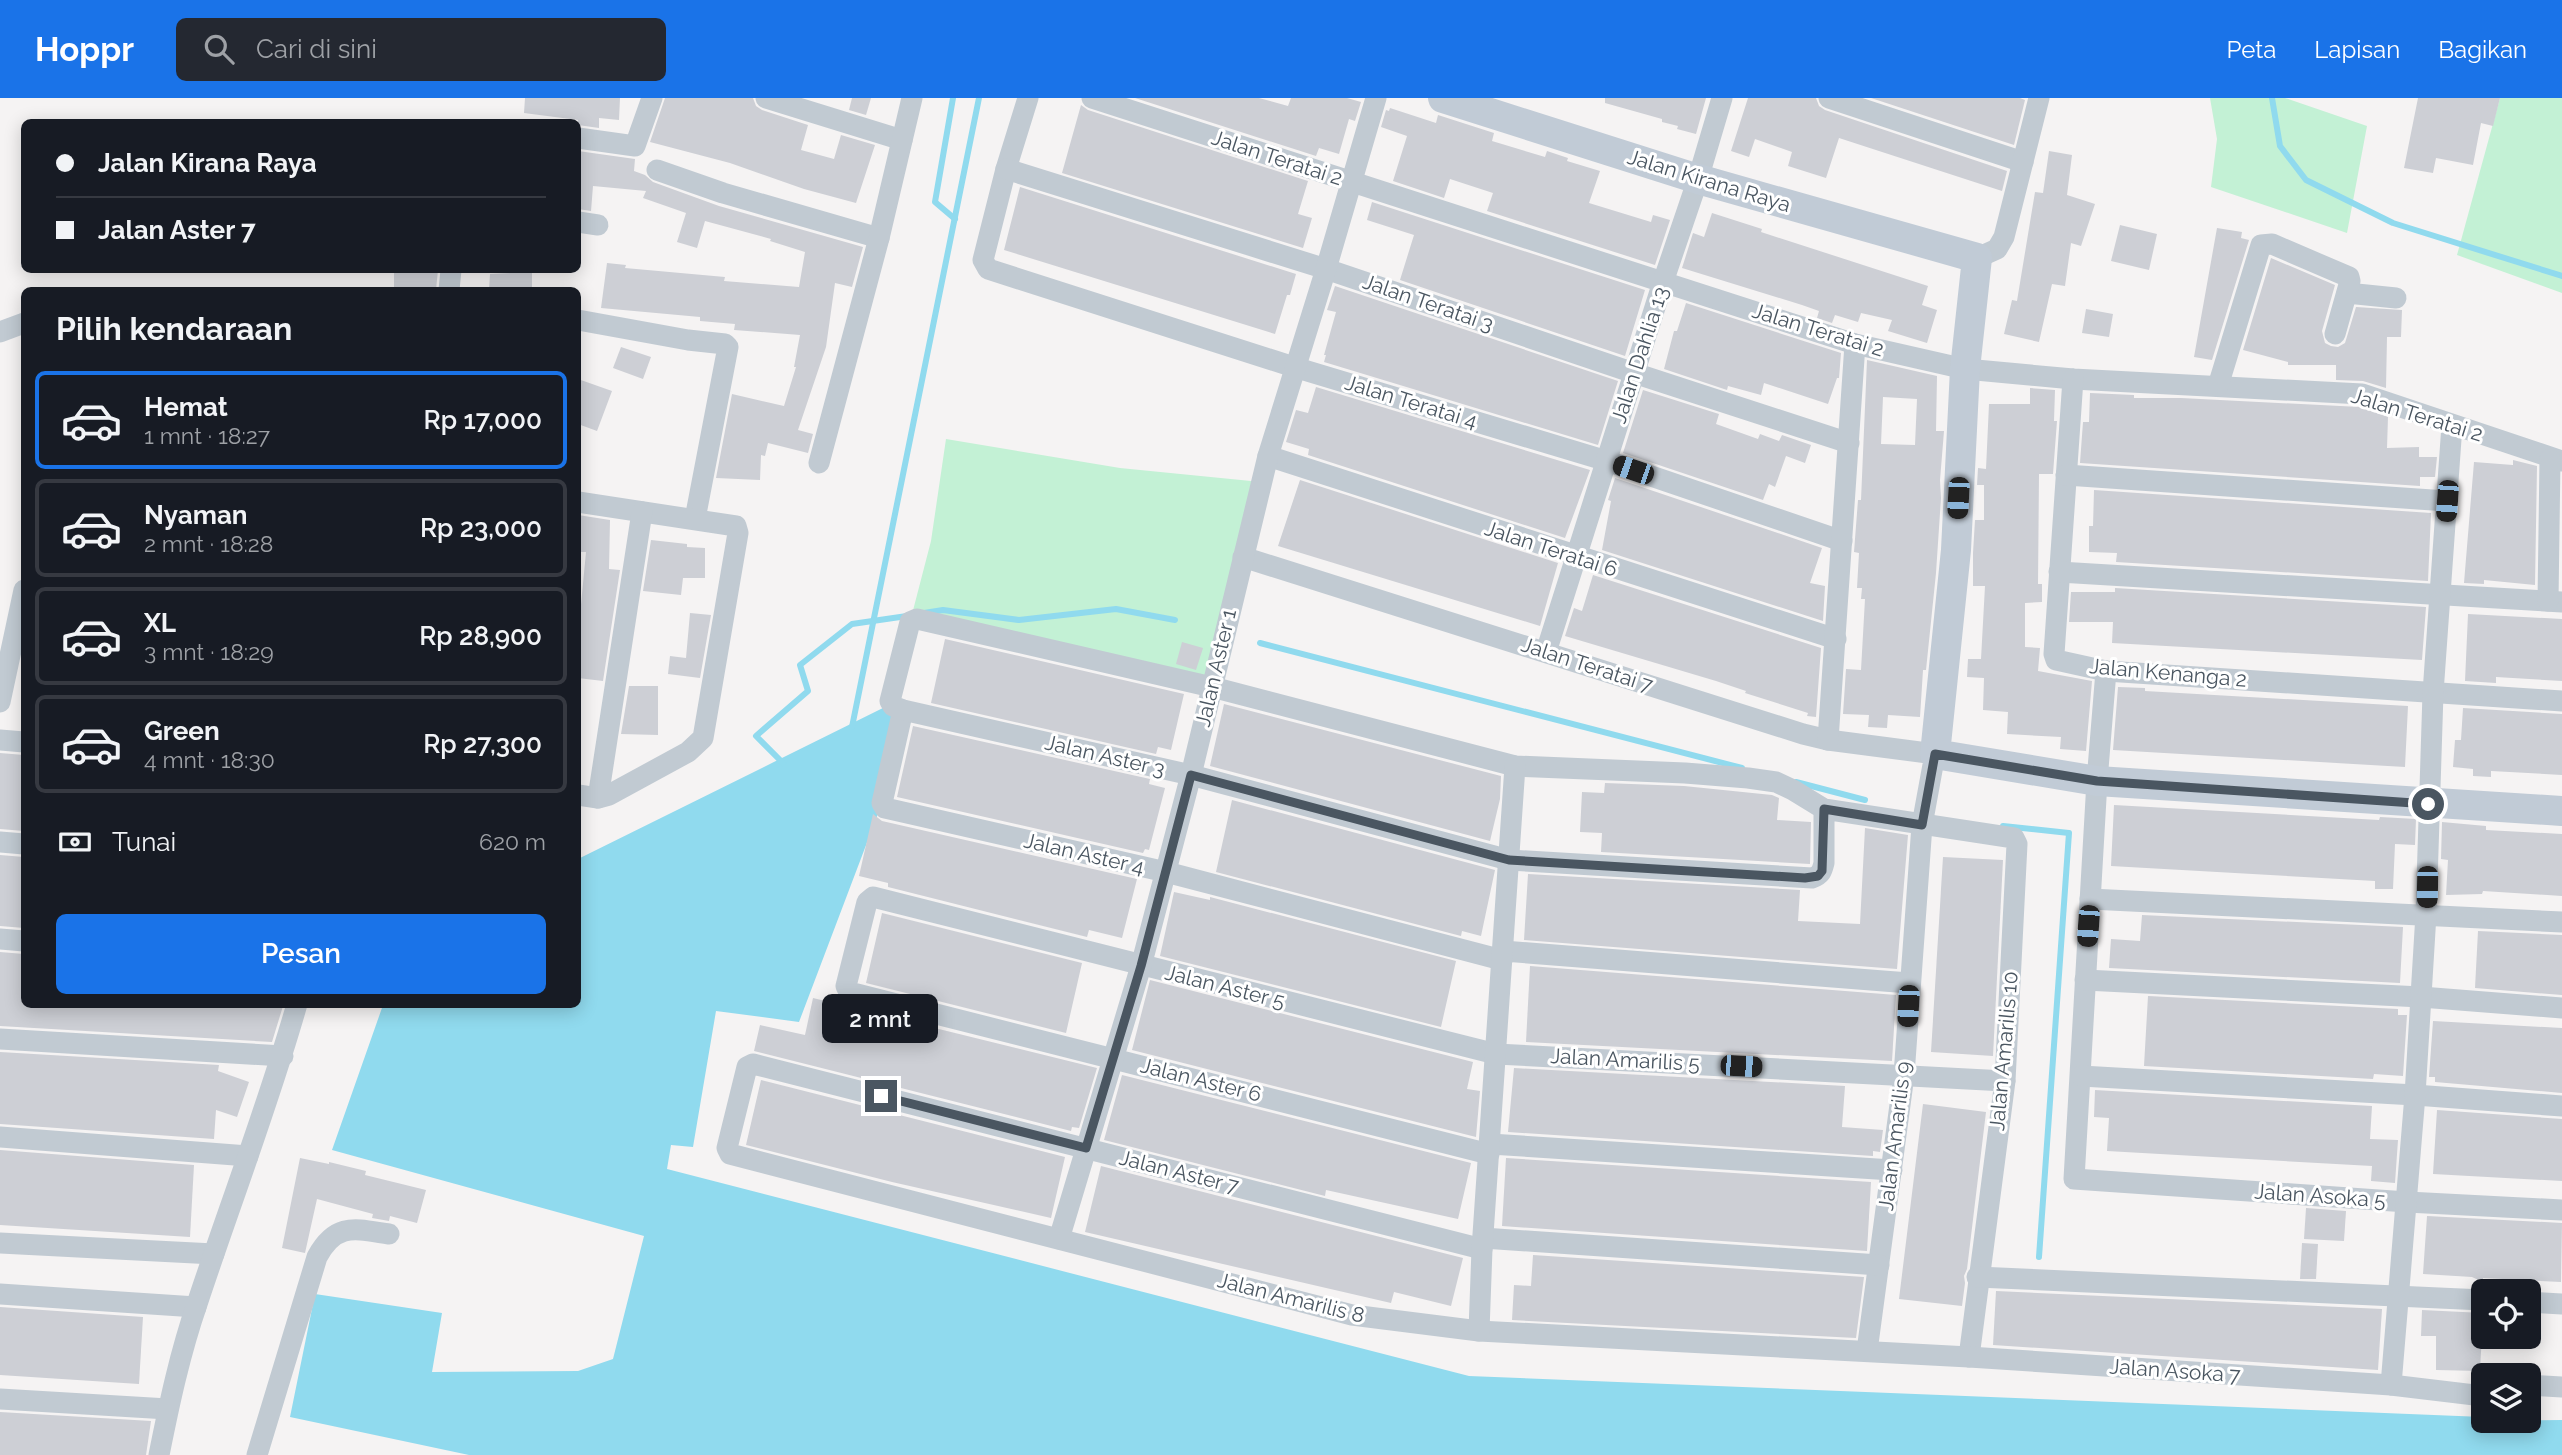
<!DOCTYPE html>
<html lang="id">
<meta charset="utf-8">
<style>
body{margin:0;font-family:Raleway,sans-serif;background:#242831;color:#f1f3f6;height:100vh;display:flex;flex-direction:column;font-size:26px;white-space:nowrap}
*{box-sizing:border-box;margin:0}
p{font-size:23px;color:#9ea1a6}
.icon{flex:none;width:38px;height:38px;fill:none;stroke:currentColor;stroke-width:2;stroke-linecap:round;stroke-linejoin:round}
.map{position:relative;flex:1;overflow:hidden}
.panel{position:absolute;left:21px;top:189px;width:560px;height:721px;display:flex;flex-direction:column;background:#171b24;border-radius:10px;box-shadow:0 4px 18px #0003}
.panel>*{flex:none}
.hud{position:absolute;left:21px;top:21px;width:560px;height:154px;border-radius:10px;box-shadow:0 4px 18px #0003;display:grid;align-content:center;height:154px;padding:0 35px;background:#171b24}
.tools{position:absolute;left:2471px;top:1181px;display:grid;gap:14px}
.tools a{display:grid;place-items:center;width:70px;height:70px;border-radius:10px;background:#171b24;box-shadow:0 4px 18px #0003;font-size:35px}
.end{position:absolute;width:32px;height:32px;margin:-16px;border:9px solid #4a5661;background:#fff;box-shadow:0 0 0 4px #fff}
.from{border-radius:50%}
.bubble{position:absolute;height:49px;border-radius:10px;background:#171b24;box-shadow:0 4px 18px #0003;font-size:23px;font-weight:600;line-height:49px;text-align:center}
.car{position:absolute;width:21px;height:42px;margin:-21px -10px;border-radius:9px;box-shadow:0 0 5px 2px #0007;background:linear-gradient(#222 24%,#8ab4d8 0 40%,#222 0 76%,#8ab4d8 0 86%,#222 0)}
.hud b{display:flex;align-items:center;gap:24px;height:66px;font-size:26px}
.hud b+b{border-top:2px solid #363941}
.hud i{width:18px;height:18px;background:#f1f3f6}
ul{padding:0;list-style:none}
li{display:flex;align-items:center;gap:21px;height:98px;margin:0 14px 10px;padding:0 21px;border:4px solid #363941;border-radius:10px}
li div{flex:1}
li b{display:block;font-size:26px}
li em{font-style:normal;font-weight:600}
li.selected{border-color:#1a73e8}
li>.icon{width:63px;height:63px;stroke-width:1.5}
h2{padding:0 35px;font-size:32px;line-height:84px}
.pay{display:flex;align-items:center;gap:18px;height:77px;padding:0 35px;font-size:26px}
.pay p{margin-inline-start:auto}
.button{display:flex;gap:14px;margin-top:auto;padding:14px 35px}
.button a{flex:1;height:80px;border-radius:10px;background:#1a73e8;color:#fff;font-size:28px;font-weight:600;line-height:80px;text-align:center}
header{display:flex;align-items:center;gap:42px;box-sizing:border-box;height:98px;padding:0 35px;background:#1a73e8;color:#fff}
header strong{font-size:33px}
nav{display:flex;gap:38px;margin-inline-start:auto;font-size:24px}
.search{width:490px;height:63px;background:#242831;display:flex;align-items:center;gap:18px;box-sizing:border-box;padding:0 24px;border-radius:10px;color:#9ea1a6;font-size:26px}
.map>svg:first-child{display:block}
.green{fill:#c3f1d5}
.water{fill:#90daee}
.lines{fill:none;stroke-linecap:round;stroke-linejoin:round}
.stream{stroke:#90daee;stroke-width:6}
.building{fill:#cdcfd5;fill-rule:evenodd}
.street{stroke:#c1cad2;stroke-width:21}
.secondary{stroke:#c1cbd6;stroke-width:30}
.route{stroke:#4a5661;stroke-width:9}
.labels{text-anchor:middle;stroke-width:6;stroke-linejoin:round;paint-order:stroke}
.street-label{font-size:21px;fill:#4a5661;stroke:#fff}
</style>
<header>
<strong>Hoppr</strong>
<div class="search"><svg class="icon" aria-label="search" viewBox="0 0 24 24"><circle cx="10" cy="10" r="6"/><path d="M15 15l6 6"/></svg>Cari di sini</div>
<nav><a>Peta</a><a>Lapisan</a><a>Bagikan</a></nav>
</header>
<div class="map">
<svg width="2562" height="1357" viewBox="0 0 2562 1357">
<rect width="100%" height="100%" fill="#f5f3f3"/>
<g class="green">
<path d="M2210 0H2285L2367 28 2347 135 2211 89 2217 41Z"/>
<path d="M2500 0H2562V195L2457 157Z"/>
<path d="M946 341 1120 370 1261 384 1212 589 910 524 931 443Z"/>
</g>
<path class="water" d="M891 606 893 608 882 705 799 924 716 913 693 1049 671 1047 667 1071 1469 1278 2483 1319V1323L2562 1322V1357H469L290 1319 315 1196 442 1215 432 1274 578 1273 613 1261 644 1138 332 1052 383 907 578 906V761Z"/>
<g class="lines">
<g class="stream">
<path d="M953 0 935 104 955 121"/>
<path d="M2272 0 2280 48 2306 82 2393 125 2562 178"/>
<path d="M924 515 943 512 1019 522 1116 511 1175 522"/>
<path d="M1260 545 1742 670"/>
<path d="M852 629 979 0"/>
<path d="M783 665 756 638 808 593 800 567 852 526 907 518"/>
<path d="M1796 684 1865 702"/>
<path d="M2003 728 2069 735 2039 1159"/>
</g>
</g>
<g class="building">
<path d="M525 0H620L619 22 599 20V30L578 27V22L524 15Z"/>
<path d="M665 0H753L756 8 762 12 808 27 801 52 834 61 841 37 875 47 856 105 804 91 730 65 650 44Z"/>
<path d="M852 0H871L866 17 849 12Z"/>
<path d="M1135 0H1259L1288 8 1291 0H1347L1361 4 1355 23 1349 21 1339 56 1319 50 1316 58Z"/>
<path d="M1605 0H1706L1696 36 1677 31 1678 28 1662 24V21L1605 5Z"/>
<path d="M1748 0H1816L1819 8 1825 12 2007 73 2002 93 1839 40 1826 80 1788 68 1792 54 1755 41 1749 59 1731 53Z"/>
<path d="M1871 0H2020L2025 2 2014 47Z"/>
<path d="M2418 0H2500L2493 28 2481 25 2473 67 2436 60 2433 75 2404 70Z"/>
<path d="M1081 7 1088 12 1308 83 1298 116 1312 120 1303 150 1062 75Z"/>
<path d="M1390 10 1436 25 1438 17 1494 35 1492 43 1545 59 1547 53 1568 60 1567 63 1600 73 1589 105 1651 124 1653 117 1670 122 1655 167 1487 113 1493 95 1450 81 1444 100 1393 83 1407 38 1381 29 1386 12 1389 13Z"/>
<path d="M578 53 635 61 634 73 645 77 653 84 719 108 863 149 852 189 835 185 826 249 798 332 813 336 808 355 768 345 765 358 761 357 760 382 716 380 732 296 784 308 796 269H794L800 237 734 232 735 226 700 223V219L601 210 607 165 626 167 625 170 725 179 724 183 799 189 805 154 770 143 771 141 705 123 697 150 677 144 686 115 643 100 646 93 593 88 591 113 578 111Z"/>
<path d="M2049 53 2072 57 2067 97 2095 106 2081 148 2071 145 2065 188 2052 186 2039 244 2004 236 2012 202 2017 203 2035 94 2043 95Z"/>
<path d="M1020 89 1296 176 1290 197H1287L1275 236 1004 152Z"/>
<path d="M1372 104 1645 192 1625 258 1400 182 1414 137 1367 122Z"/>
<path d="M1712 115 1762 131 1761 134 1928 188 1922 207 1937 212 1927 245 1888 233 1892 222 1861 215 1858 224 1835 217 1832 225 1817 220 1819 213 1802 207 1682 170 1693 135 1704 139Z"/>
<path d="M2120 127 2157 136 2149 172 2111 163Z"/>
<path d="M2217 130 2242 134 2241 140 2249 142 2212 262 2194 259Z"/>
<path d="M2271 160 2335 187 2322 233 2325 245 2331 248 2338 249 2345 245 2356 209 2402 212 2401 239H2387L2386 290 2363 283 2336 282V267H2288V264L2243 252Z"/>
<path d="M399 172H438L436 192H394V175H399Z"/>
<path d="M510 175H532V192H489L490 176Z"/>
<path d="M1335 188 1618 283 1598 347 1324 264 1326 257H1324L1336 214 1327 212Z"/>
<path d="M1686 205 1841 255 1839 280H1837L1828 306 1764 285 1761 297 1728 288 1727 292 1664 271 1674 233H1677Z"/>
<path d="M2086 211 2113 216 2109 239 2082 235Z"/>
<path d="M621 249 651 259 643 281 613 270Z"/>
<path d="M1867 262 1937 278 1936 333H1944L1940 382 1941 400 1936 475 1926 572H1923L1920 619 1888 617 1887 630 1868 629 1869 617 1843 616 1846 571 1861 572 1865 501H1861L1862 490H1857L1859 455 1854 454 1858 402H1861ZM1883 299 1917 301 1915 347 1881 346Z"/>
<path d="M578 281 612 293 597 333 578 326Z"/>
<path d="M1316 289 1590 372 1565 440 1308 357 1309 351 1286 344 1296 312 1308 315Z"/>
<path d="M2030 290 2055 292 2054 323H2057L2053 376H2039L2038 486H2042V504L2025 505V549L2040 550 2038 573 2092 583 2086 653 2060 651 2061 639 2007 636 2008 614 1983 612 1984 580 1967 579 1968 561H1981L1985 488H1973V455L1975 422H1984V387H1977L1978 370 1986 371 1989 306H2030Z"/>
<path d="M1643 292 1719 316 1716 326 1758 341 1760 336 1779 343 1782 337 1811 347 1805 365 1786 358 1775 389 1769 386 1763 402 1623 355Z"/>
<path d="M2090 295 2134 297V300H2181L2360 309 2388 319 2387 350 2419 349V359H2437L2435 379H2420V388L2080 365 2083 324H2089Z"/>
<path d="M2513 362 2537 368 2535 487 2484 482V486L2464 485 2474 364 2513 367Z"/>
<path d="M1615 380 1822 450 1810 485 1825 488 1823 523 1602 452 1611 403 1608 402Z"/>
<path d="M1300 382 1558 465 1540 528 1278 448Z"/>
<path d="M2094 392 2431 415 2428 483 2116 464 2117 455 2089 454V428H2093Z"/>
<path d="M578 417 610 422 609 471 620 472 603 583 578 580V538L586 454H578Z"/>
<path d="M651 442 687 446V449L705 450V480H683L681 497 643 493Z"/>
<path d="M1593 477 1821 550 1816 619 1807 618 1808 615 1745 595 1746 593 1716 583 1565 538 1574 510 1582 513Z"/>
<path d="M2115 490 2426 509 2422 562 2112 545 2113 524H2069L2071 494H2115Z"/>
<path d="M690 515 711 517 700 580 668 576 670 558 686 560Z"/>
<path d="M2468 516 2562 521V583L2496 579V585L2465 583Z"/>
<path d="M945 541 1184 596 1171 652 1158 649 1156 656 931 605Z"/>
<path d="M1182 544 1203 550 1196 572 1176 566Z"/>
<path d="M629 588H658V637L621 636Z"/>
<path d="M2118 589 2145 590V593L2408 608 2405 669 2113 652Z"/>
<path d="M1224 606 1501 678 1500 701 1490 743 1210 668Z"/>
<path d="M2463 610 2562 616V677L2491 673V679L2473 678V671L2453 669 2455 642H2461Z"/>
<path d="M913 628 1150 681 1149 686 1165 690 1149 752 1145 751 1143 755 897 699Z"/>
<path d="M0 655 24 657V733L0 731Z"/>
<path d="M1605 685 1684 688 1772 697 1779 700 1777 722 1811 724 1810 766 1601 754 1602 735 1580 734 1582 694 1604 695Z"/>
<path d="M1232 702 1495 772 1481 838 1462 833 1461 838 1216 774Z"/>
<path d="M2114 707 2379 722 2380 719 2416 721 2415 747 2395 746 2393 791H2375V783L2111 768Z"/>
<path d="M873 716 882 723 1137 781 1122 840 1089 832 1087 839 888 789V785L859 778Z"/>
<path d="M2442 724 2486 728V732L2562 736V798L2483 793 2482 796 2446 797 2448 762 2441 761Z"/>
<path d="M1865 730 1908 737 1897 871 1524 842 1528 776 1800 792 1798 823 1860 826Z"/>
<path d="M0 757 24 759V830L0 828Z"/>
<path d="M1943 759 2003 762 1993 958 1931 954Z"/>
<path d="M1174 794 1210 802V799L1456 863 1441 929 1160 858Z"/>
<path d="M882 815 1082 865 1066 935 866 885Z"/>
<path d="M2142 817 2403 829 2400 885 2109 870 2111 841 2140 843Z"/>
<path d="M2478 833 2562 837V897L2475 890Z"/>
<path d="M0 854 24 856V906L283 908 272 944 0 928Z"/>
<path d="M1530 868 1896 897 1892 963 1526 944Z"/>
<path d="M1150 882 1473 964 1467 991 1480 993 1476 1039 1132 952Z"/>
<path d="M2148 898 2398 911V917H2407L2403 978 2374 976 2373 981 2144 968Z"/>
<path d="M813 900 1097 970 1079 1030 1072 1029 1071 1033 754 953 760 927 805 937Z"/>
<path d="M2433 923 2562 930V995L2435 984V979H2429Z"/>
<path d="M0 954 219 967 218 973 249 984 237 1019 216 1012 214 1041 0 1026Z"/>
<path d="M1514 970 1845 988 1842 1029 1883 1032 1880 1054 1873 1053V1058L1508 1034Z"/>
<path d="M1122 977 1471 1065 1458 1121 1326 1092 1325 1098 1104 1042Z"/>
<path d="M761 982 1065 1059 1051 1120 892 1084 746 1047Z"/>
<path d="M2095 992 2372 1008 2370 1041 2398 1042 2395 1085 2371 1083 2372 1068 2107 1053 2109 1020 2094 1019Z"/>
<path d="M1923 1006 1986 1014 1967 1171 1964 1178 1965 1185 1962 1208 1899 1201Z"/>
<path d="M2437 1012 2562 1021V1083L2433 1076Z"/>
<path d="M0 1052 194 1067 190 1139 0 1127Z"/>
<path d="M300 1060 329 1066V1064L366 1073 365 1077 426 1092 417 1125 390 1118 389 1123 372 1120 373 1116 317 1101 305 1155 282 1150Z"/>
<path d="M1506 1060 1871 1084 1867 1153 1502 1128Z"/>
<path d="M1101 1068 1463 1160 1451 1208 1394 1194 1391 1205 1085 1134Z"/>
<path d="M2306 1110 2346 1113 2344 1143 2304 1141Z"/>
<path d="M2427 1118 2562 1125 2561 1184 2483 1180V1184L2472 1179 2423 1176Z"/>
<path d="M2302 1145 2318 1146 2316 1181H2300Z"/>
<path d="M1533 1157 1864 1179 1856 1240 1512 1222 1514 1187 1531 1188Z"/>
<path d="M1996 1193 2382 1211 2378 1272 1993 1247Z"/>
<path d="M0 1209 143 1219 139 1286 0 1277Z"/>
<path d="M2422 1212 2483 1215 2480 1273 2436 1272V1238H2421Z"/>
<path d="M0 1314 151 1323 146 1357H0Z"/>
</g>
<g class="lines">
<g class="street">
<path d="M766 0 902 42"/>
<path d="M1028 0 1006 71 983 162 988 171 1294 269 1607 363 1842 443"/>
<path d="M1092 0 1855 246 1965 271 2073 281 2362 296 2562 363"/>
<path d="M1829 0 2023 64"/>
<path d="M578 40 635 48 652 0"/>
<path d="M1006 71 1326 171 1634 275 1849 345"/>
<path d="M657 72 723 95 879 140"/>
<path d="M578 124 598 127"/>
<path d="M1977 160 1997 151 2004 139 2039 0"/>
<path d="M449 192 451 172"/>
<path d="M2347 195 2396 200"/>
<path d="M578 222 688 242 725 246 728 249 695 421"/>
<path d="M0 234 24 225"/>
<path d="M2073 281 2054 556 2056 562 2106 573 2562 603"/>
<path d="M2218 288 2261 147 2272 146 2349 179 2350 183 2335 236"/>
<path d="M1268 358 1836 541"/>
<path d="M819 365 879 140 912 0"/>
<path d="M2066 377 2447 403"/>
<path d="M578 404 736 428 738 435 703 640 688 654 609 697 598 700 578 697"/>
<path d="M1243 459 1803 636 1828 642 1935 656 1922 727 1904 977 1867 1253"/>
<path d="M2059 474 2562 504"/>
<path d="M2548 503 2550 361"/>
<path d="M1546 554 1663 184 1698 81 1722 0"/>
<path d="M2106 573 2097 683 2074 1081 2407 1104 2562 1112"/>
<path d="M0 604 24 492"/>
<path d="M903 612 882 705 885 710 1166 774 1502 862"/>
<path d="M0 642 24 644"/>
<path d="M1828 642 1855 246"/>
<path d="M598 700 642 414"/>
<path d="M1824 711V765C1822 773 1821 777 1812 780L1509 762 1191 677 903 612 893 608 890 603 910 524 917 521 1212 589 1515 668 1685 675 1748 680 1776 684 1793 692 1824 711 2014 740 2017 746 2005 983 1969 1259"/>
<path d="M0 744 24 746"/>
<path d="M2090 801 2562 824"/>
<path d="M0 841 24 843"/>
<path d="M1503 853 1909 885"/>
<path d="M2085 882 2421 899 2562 910"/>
<path d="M0 941 283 958"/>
<path d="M2081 978 2415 997 2562 1008"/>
<path d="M0 1039 248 1058"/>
<path d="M1490 1046 1892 1072"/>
<path d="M1489 1056 849 894 846 888 867 804 873 799 1496 956 2005 983"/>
<path d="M1483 1140 1879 1167"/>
<path d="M1059 1141 1141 868 1191 677 1268 358 1326 171 1376 0"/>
<path d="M0 1145 214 1156"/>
<path d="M1482 1151 753 966 747 969 727 1050 730 1056 1352 1217 1479 1233 1969 1259 2391 1287 2483 1298"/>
<path d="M1977 1179 2483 1202"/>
<path d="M0 1196 196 1209"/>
<path d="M2529 1204 2562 1206"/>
<path d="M1479 1233 1482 1151 1515 668"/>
<path d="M2391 1287 2415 997 2426 816 2433 595 2452 327"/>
<path d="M2529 1287 2562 1289"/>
<path d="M0 1301 168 1311"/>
<path d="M159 1357C169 1307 180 1255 197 1206 230 1106 268 1008 297 906"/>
<path d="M257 1357 317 1159C336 1124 355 1131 389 1136"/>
</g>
<path class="secondary" d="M1443 0 1698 81 1977 160 1965 271 1956 452 1935 656 2097 683 2562 713"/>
</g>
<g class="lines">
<path class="route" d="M881 998 1086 1050 1141 868 1191 677 1509 762 1805 780 1818 778 1822 773 1824 711 1922 727 1935 656 2097 683 2428 706"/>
</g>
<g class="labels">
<g class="street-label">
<text transform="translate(1277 60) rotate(18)" y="7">Jalan Teratai 2</text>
<text transform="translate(1709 83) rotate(17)" y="7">Jalan Kirana Raya</text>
<text transform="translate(1428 205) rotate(19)" y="7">Jalan Teratai 3</text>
<text transform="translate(1818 232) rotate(17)" y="7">Jalan Teratai 2</text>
<text transform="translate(1640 257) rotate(-72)" y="7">Jalan Dahlia 13</text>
<text transform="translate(1411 304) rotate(17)" y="7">Jalan Teratai 4</text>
<text transform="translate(2417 317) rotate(17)" y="7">Jalan Teratai 2</text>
<text transform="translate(1551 451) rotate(18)" y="7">Jalan Teratai 6</text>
<text transform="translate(1587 567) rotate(18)" y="7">Jalan Teratai 7</text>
<text transform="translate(1216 570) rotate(-77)" y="7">Jalan Aster 1</text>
<text transform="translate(2168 575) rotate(5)" y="7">Jalan Kenanga 2</text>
<text transform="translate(1105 658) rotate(13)" y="7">Jalan Aster 3</text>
<text transform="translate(1084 756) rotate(13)" y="7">Jalan Aster 4</text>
<text transform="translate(1225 889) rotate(14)" y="7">Jalan Aster 5</text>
<text transform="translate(2004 953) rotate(-85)" y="7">Jalan Amarilis 10</text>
<text transform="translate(1625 962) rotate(3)" y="7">Jalan Amarilis 5</text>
<text transform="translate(1201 982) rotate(14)" y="7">Jalan Aster 6</text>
<text transform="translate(1895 1038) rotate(-83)" y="7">Jalan Amarilis 9</text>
<text transform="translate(1179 1074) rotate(14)" y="7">Jalan Aster 7</text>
<text transform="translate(2320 1098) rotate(4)" y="7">Jalan Asoka 5</text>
<text transform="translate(1291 1200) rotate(14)" y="7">Jalan Amarilis 8</text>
<text transform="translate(2175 1273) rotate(4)" y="7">Jalan Asoka 7</text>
</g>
</g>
</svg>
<div class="tools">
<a><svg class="icon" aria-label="locate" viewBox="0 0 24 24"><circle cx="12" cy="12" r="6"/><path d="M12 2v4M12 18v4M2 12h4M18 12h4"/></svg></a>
<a><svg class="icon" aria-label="layers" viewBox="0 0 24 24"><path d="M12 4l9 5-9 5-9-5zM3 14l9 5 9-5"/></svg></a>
</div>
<i class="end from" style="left:2428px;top:706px"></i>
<i class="end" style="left:881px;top:998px"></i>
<div class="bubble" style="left:822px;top:896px;width:116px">2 mnt</div>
<i class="car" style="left:1633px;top:372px;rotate:289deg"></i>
<i class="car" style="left:1958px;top:400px;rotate:183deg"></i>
<i class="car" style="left:2447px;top:403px;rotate:184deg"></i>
<i class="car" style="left:2427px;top:789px;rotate:181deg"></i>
<i class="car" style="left:2088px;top:828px;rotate:184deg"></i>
<i class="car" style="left:1908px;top:908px;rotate:183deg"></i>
<i class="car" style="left:1741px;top:968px;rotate:93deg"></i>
<div class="hud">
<b><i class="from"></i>Jalan Kirana Raya</b>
<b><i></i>Jalan Aster 7</b>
</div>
<section class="panel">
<h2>Pilih kendaraan</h2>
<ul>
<li class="selected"><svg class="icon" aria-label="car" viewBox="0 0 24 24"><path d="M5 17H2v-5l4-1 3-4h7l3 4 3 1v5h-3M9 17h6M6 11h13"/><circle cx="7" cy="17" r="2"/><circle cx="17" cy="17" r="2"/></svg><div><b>Hemat</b><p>1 mnt · 18:27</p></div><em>Rp 17,000</em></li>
<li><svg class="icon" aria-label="car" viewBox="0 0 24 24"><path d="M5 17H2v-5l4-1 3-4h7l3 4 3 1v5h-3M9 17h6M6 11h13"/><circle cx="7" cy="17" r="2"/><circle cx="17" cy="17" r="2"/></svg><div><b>Nyaman</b><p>2 mnt · 18:28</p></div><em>Rp 23,000</em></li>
<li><svg class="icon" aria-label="car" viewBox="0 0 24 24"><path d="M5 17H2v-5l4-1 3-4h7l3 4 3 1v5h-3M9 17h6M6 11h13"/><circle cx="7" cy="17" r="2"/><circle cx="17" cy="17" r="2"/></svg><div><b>XL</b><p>3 mnt · 18:29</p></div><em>Rp 28,900</em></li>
<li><svg class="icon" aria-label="car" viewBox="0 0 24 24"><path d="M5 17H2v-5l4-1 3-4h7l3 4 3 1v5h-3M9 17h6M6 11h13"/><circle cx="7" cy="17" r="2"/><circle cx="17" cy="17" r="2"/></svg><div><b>Green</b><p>4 mnt · 18:30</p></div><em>Rp 27,300</em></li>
</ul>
<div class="pay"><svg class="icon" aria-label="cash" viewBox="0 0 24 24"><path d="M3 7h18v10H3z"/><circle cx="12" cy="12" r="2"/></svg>Tunai<p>620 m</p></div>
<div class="button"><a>Pesan</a></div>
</section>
</div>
